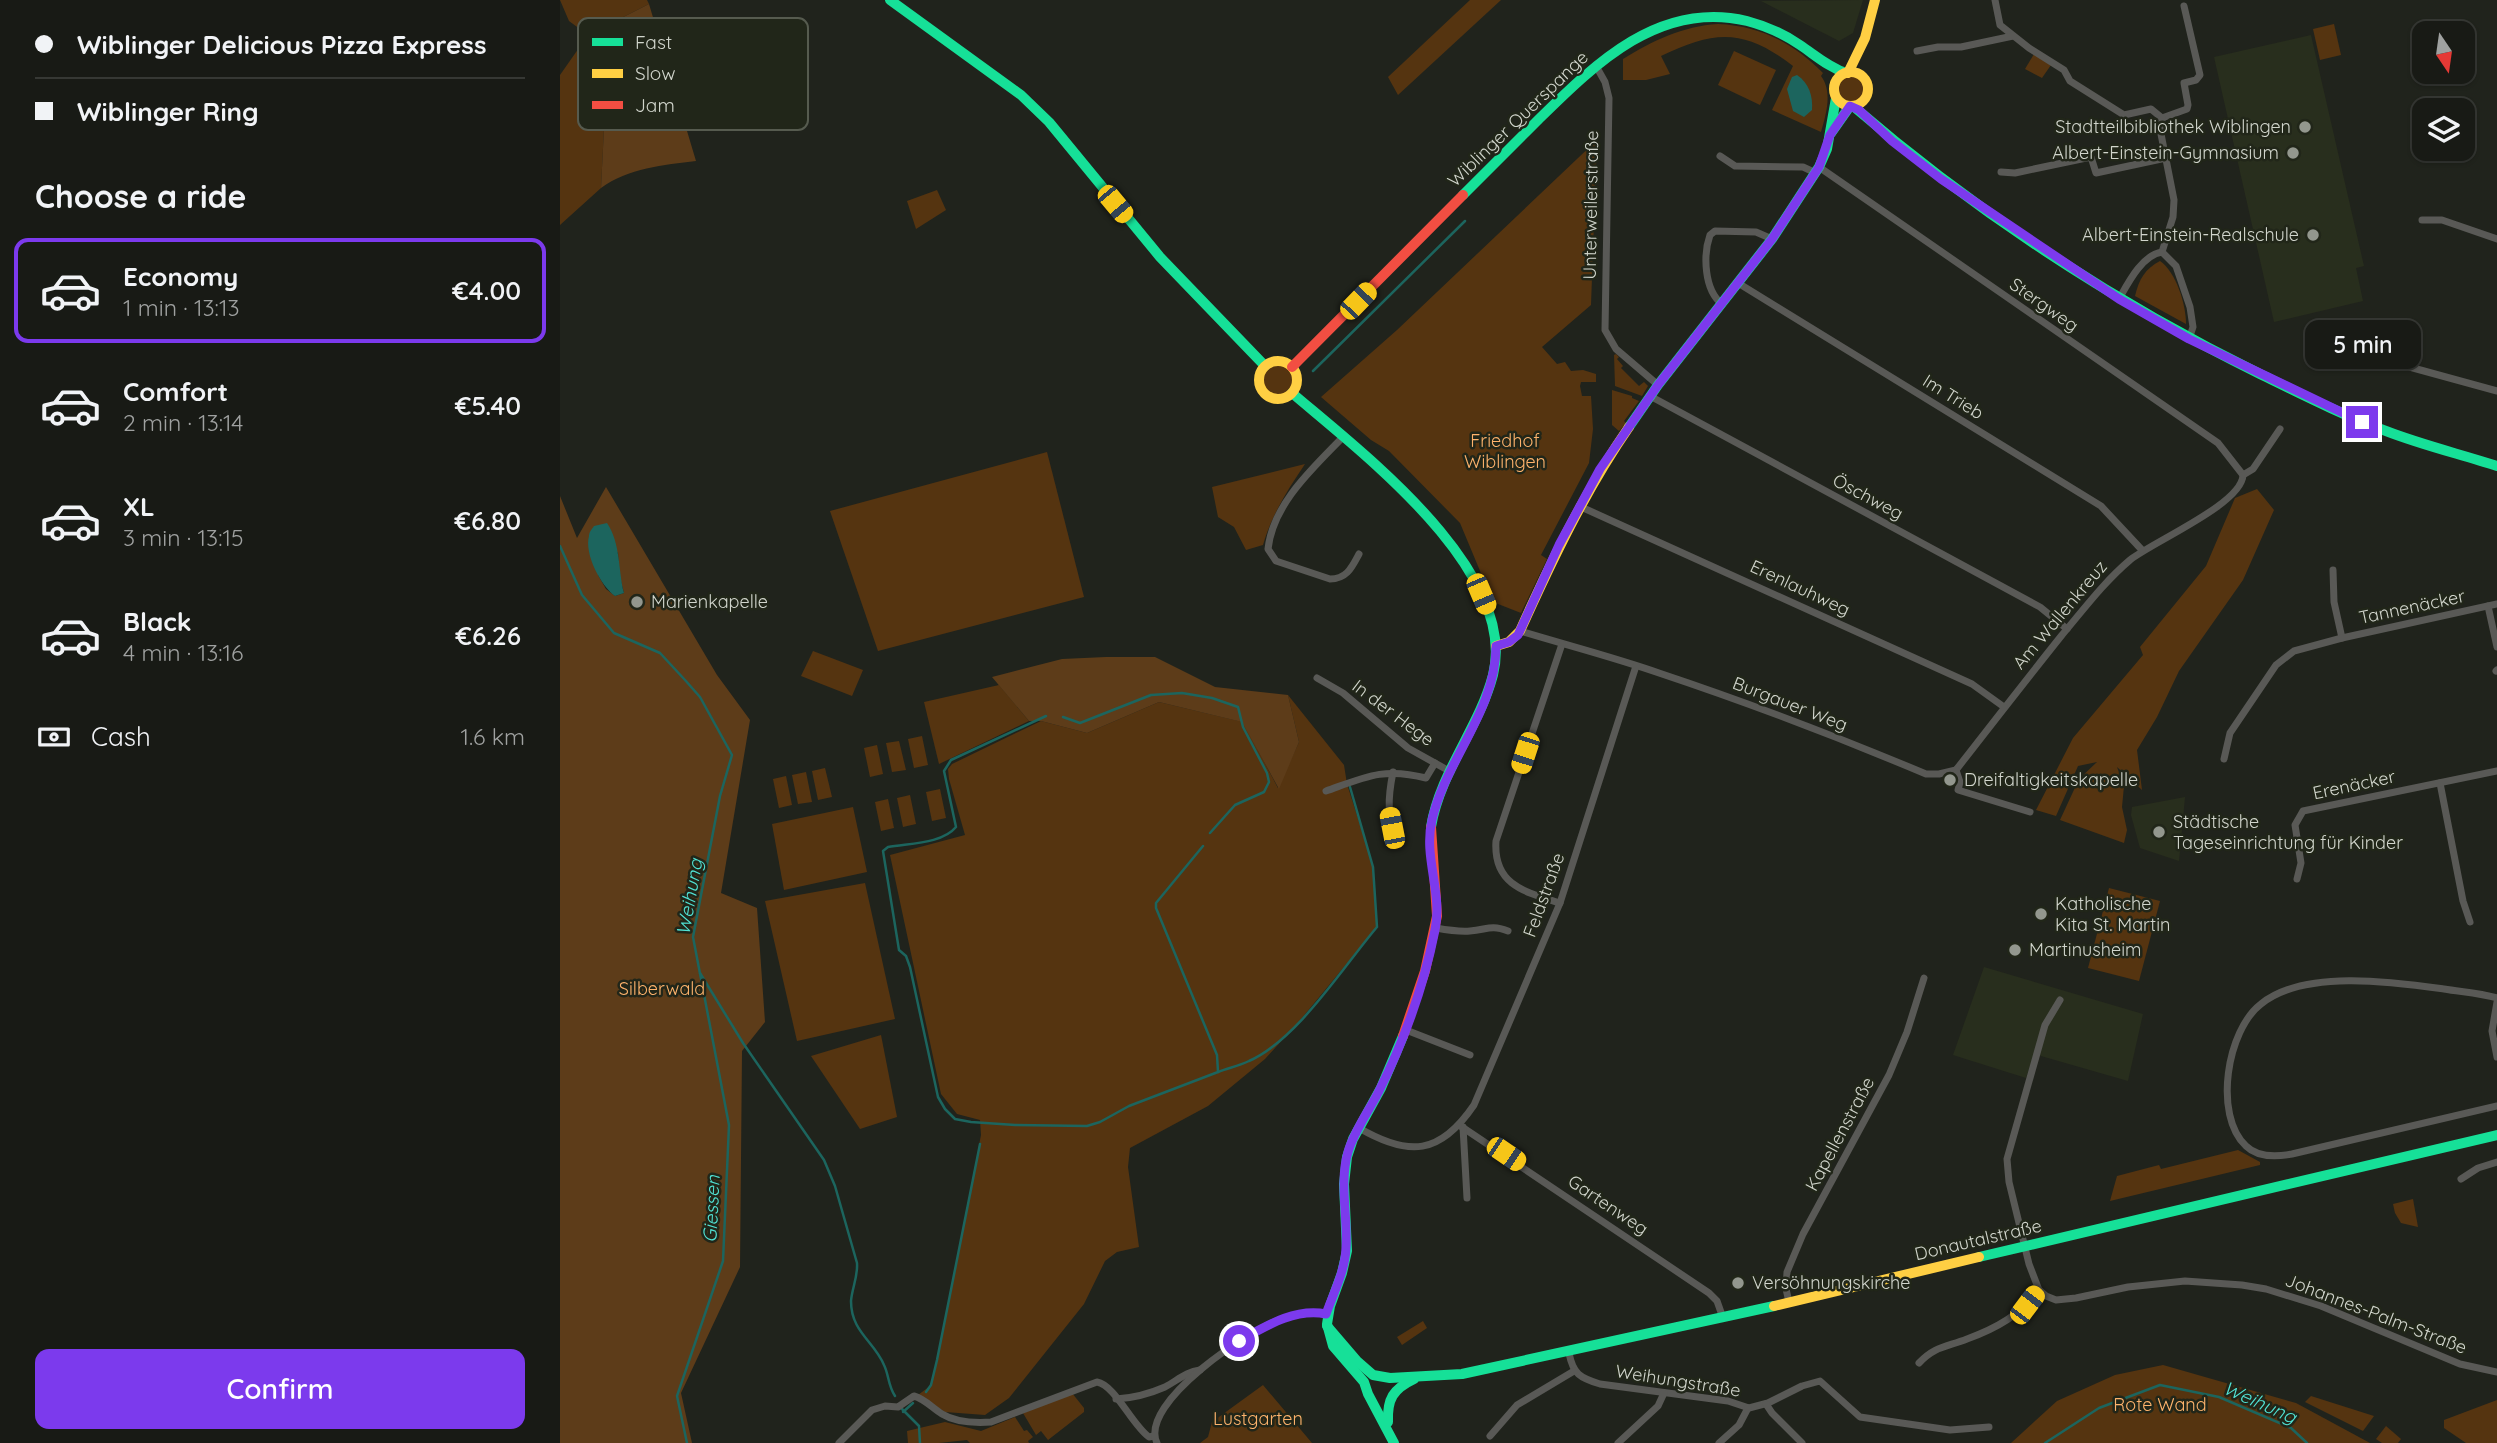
<!DOCTYPE html>
<meta charset="utf-8">
<style>
body{margin:0;font-family:Quicksand,sans-serif;background:#21231e;color:#f1f3f6;height:100vh;display:flex;flex-direction:column;font-size:26px;white-space:nowrap}
*{box-sizing:border-box;margin:0}
p{font-size:23px;color:#9fa1a0}
.icon{flex:none;width:38px;height:38px;fill:none;stroke:currentColor;stroke-width:2;stroke-linecap:round;stroke-linejoin:round}
.map{position:relative;flex:1;overflow:hidden}
.panel{display:flex;flex-direction:column;background:#181a15;width:560px}
.panel>*{flex:none}
.top-card{display:grid;align-content:center;height:154px;padding:0 35px;background:#181a15}
.needle{width:46px;rotate:167deg}
.fabs{position:absolute;left:1852px;top:21px;display:grid;gap:14px}
.fabs a{display:grid;place-items:center;width:63px;height:63px;border-radius:14px;background:#181a15;box-shadow:0 2px 5px #0004,0 0 0 2px #363834;font-size:35px}
.end{position:absolute;width:32px;height:32px;margin:-16px;border:9px solid #7c3aed;background:#fff;box-shadow:0 0 0 4px #fff}
.from{border-radius:50%}
.bubble{position:absolute;height:49px;border-radius:14px;background:#181a15;box-shadow:0 2px 5px #0004,0 0 0 2px #363834;font-size:23px;font-weight:600;line-height:49px;text-align:center}
.car{position:absolute;width:21px;height:42px;margin:-21px -10px;border-radius:9px;box-shadow:0 0 5px 2px #0007;background:linear-gradient(#f5c518 24%,#345 0 40%,#f5c518 0 76%,#345 0 86%,#f5c518 0)}
.top-card b{display:flex;align-items:center;gap:24px;height:66px;font-size:26px}
.top-card b+b{border-top:2px solid #363834}
.top-card i{width:18px;height:18px;background:#f1f3f6}
ul{padding:0;list-style:none}
li{display:flex;align-items:center;gap:21px;height:105px;margin:0 14px 10px;padding:0 21px;border:4px solid transparent;border-radius:14px}
li div{flex:1}
li b{display:block;font-size:26px}
li em{font-style:normal;font-weight:600}
li.active{border-color:#7c3aed}
li>.icon{width:63px;height:63px;stroke-width:1.5}
h2{padding:0 35px;font-size:32px;line-height:84px}
.pay{display:flex;align-items:center;gap:18px;height:77px;padding:0 35px;font-size:26px}
.pay p{margin-inline-start:auto}
.action{display:flex;gap:14px;margin-top:auto;padding:14px 35px}
.action a{flex:1;height:80px;border-radius:14px;background:#7c3aed;color:#fff;font-size:28px;font-weight:600;line-height:80px;text-align:center}
main{display:flex;flex:1;min-height:0}
.map>svg:first-child{display:block}
.built{fill:#282e1d}
.green{fill:#553410}
.forest{fill:#5d3c19;fill-rule:evenodd}
.water{fill:#1c655e}
.lines{fill:none;stroke-linecap:round;stroke-linejoin:round}
.stream{stroke:#1c655e;stroke-width:2.5}
.street{stroke:#595956;stroke-width:7}
.fast{stroke:#16e098;stroke-width:10}
.slow{stroke:#ffcf43;stroke-width:10}
.jam{stroke:#f24e42;stroke-width:10}
.route{stroke:#7c3aed;stroke-width:9}
.poi-dot{fill:#93978e;stroke:#212619;stroke-width:2.5}
.labels{text-anchor:middle;stroke-width:5;stroke-linejoin:round;paint-order:stroke}
.street-label{font-size:18px;fill:#d1d5cc;stroke:#212619}
.poi-label{font-size:18px;fill:#d1d5cc;stroke:#212619;text-anchor:start}
.park-label{font-size:18px;fill:#feb36c;stroke:#212619}
.water-label{font-size:19px;font-style:italic;fill:#51e3d5;stroke:#212619}
.key{fill:#212619;stroke:#565b4f;stroke-width:2}
.key-label{font-size:19px;fill:#d1d5cc}
</style>
<main>
<section class="panel">
<div class="top-card">
<b><i class="from"></i>Wiblinger Delicious Pizza Express</b>
<b><i></i>Wiblinger Ring</b>
</div>
<h2>Choose a ride</h2>
<ul>
<li class="active"><svg class="icon" aria-label="car" viewBox="0 0 24 24"><path d="M5 17H2v-5l4-1 3-4h7l3 4 3 1v5h-3M9 17h6M6 11h13"/><circle cx="7" cy="17" r="2"/><circle cx="17" cy="17" r="2"/></svg><div><b>Economy</b><p>1 min · 13:13</p></div><em>€4.00</em></li>
<li><svg class="icon" aria-label="car" viewBox="0 0 24 24"><path d="M5 17H2v-5l4-1 3-4h7l3 4 3 1v5h-3M9 17h6M6 11h13"/><circle cx="7" cy="17" r="2"/><circle cx="17" cy="17" r="2"/></svg><div><b>Comfort</b><p>2 min · 13:14</p></div><em>€5.40</em></li>
<li><svg class="icon" aria-label="car" viewBox="0 0 24 24"><path d="M5 17H2v-5l4-1 3-4h7l3 4 3 1v5h-3M9 17h6M6 11h13"/><circle cx="7" cy="17" r="2"/><circle cx="17" cy="17" r="2"/></svg><div><b>XL</b><p>3 min · 13:15</p></div><em>€6.80</em></li>
<li><svg class="icon" aria-label="car" viewBox="0 0 24 24"><path d="M5 17H2v-5l4-1 3-4h7l3 4 3 1v5h-3M9 17h6M6 11h13"/><circle cx="7" cy="17" r="2"/><circle cx="17" cy="17" r="2"/></svg><div><b>Black</b><p>4 min · 13:16</p></div><em>€6.26</em></li>
</ul>
<div class="pay"><svg class="icon" aria-label="cash" viewBox="0 0 24 24"><path d="M3 7h18v10H3z"/><circle cx="12" cy="12" r="2"/></svg>Cash<p>1.6 km</p></div>
<div class="action"><a>Confirm</a></div>
</section>
<div class="map">
<svg width="1937" height="1443" viewBox="0 0 1937 1443">
<rect width="100%" height="100%" fill="#20231c"/>
<g class="built">
<path d="M1303 0 1293 33 1279 41 1201 1Z"/>
<path d="M1751 35 1804 266 1796 268 1803 301 1714 322 1654 57Z"/>
<path d="M1625 797 1619 861 1580 848 1571 815 1572 807Z"/>
<path d="M1424 967 1583 1014 1568 1081 1474 1054 1466 1078 1393 1055Z"/>
</g>
<g class="green">
<path d="M0 0H87L89 4 28 35 45 108 41 188 0 225V75L28 35 9 21Z"/>
<path d="M910 0H941L838 95 828 77Z"/>
<path d="M1158 24C1201 26 1233 43 1263 73L1261 76C1273 92 1266 114 1261 132L1212 110 1233 66C1184 28 1155 30 1101 56L1110 74 1086 80H1063V59C1092 41 1123 26 1158 24Z"/>
<path d="M1774 24 1781 55 1760 60 1753 29Z"/>
<path d="M1174 51 1216 70 1200 105 1158 85Z"/>
<path d="M1474 54 1491 65 1482 78 1465 69Z"/>
<circle cx="1291" cy="89" r="13"/>
<path d="M1037 140 1031 305 982 347 997 364 1005 362 1011 371 1023 370 1036 374V382H1021L1020 386 1022 396H1031L1033 429 1029 463 981 555 987 559 961 613 933 602 900 523 829 451 811 440 761 397 837 330Z"/>
<path d="M377 190 386 210 356 229 347 201Z"/>
<path d="M1600 261C1616 272 1626 304 1626 324L1575 296C1579 279 1585 269 1600 261Z"/>
<path d="M1056 354 1059 357 1057 359 1063 366 1061 368 1079 386 1084 382 1088 386 1082 396 1055 386 1054 355Z"/>
<circle cx="718" cy="380" r="19"/>
<path d="M1052 390 1072 396V398L1079 401 1064 421 1066 423 1059 431 1052 425Z"/>
<path d="M487 452 524 597 318 651 270 511Z"/>
<path d="M745 464C727 491 712 514 703 545L686 550 674 527 658 517 652 487Z"/>
<path d="M1697 489 1714 510 1683 580 1619 671 1597 717 1577 750 1582 790 1557 767 1564 786 1562 807 1567 830 1564 843 1500 820 1519 779 1537 762 1518 766 1496 816 1476 810 1513 738 1583 655 1580 647 1646 566 1675 498Z"/>
<path d="M253 651 303 670 292 696 241 676Z"/>
<path d="M439 685 469 721 379 764 364 702Z"/>
<path d="M728 695 784 765 787 784 813 865 817 927 737 1024 705 1059 648 1106 570 1148 568 1167 579 1247 557 1252 545 1261 524 1304 449 1398 425 1415 385 1412 358 1395 370 1386 377 1360 421 1135 420 1120 397 1114 381 1094 330 855 405 835 389 779 388 769 392 764 481 721 527 733 599 702 683 722 718 788 739 742Z"/>
<path d="M362 736 368 765 354 768 348 739Z"/>
<path d="M339 741 346 770 332 772 326 743Z"/>
<path d="M317 745 323 774 310 777 304 748Z"/>
<path d="M265 768 272 797 258 800 252 771Z"/>
<path d="M246 772 252 802 238 804 232 775Z"/>
<path d="M226 776 232 805 219 808 213 779Z"/>
<path d="M380 789 386 818 372 821 366 792Z"/>
<path d="M350 795 356 824 343 827 337 798Z"/>
<path d="M328 799 334 828 321 831 315 802Z"/>
<path d="M293 807 307 872 224 890 212 824Z"/>
<path d="M305 883 335 1019 237 1041 205 901Z"/>
<path d="M1549 888 1600 901 1579 981 1528 968Z"/>
<path d="M321 1035 337 1117 300 1129 251 1056Z"/>
<path d="M1678 1150 1700 1162V1165L1550 1201 1557 1176 1599 1165 1601 1169Z"/>
<path d="M1853 1199 1858 1227 1841 1223 1835 1213 1833 1204Z"/>
<path d="M863 1321 867 1328 842 1345 837 1337Z"/>
<path d="M1603 1365 1736 1403 1810 1443H1451L1497 1401 1555 1375Z"/>
<path d="M703 1385 752 1443H640L648 1437 652 1422Z"/>
<path d="M512 1393 524 1408V1412L488 1440 481 1431 476 1435 463 1413Z"/>
<path d="M1751 1396 1814 1416 1803 1431 1745 1402Z"/>
<path d="M1937 1400V1443H1906L1884 1428V1420Z"/>
<path d="M455 1417 464 1431 467 1430 473 1437 468 1441 469 1443H410L407 1440 379 1443H348L347 1431 385 1422 421 1431Z"/>
<path d="M1826 1426 1841 1439 1838 1443H1822L1816 1439Z"/>
</g>
<g class="forest">
<path d="M89 4 136 161C104 165 68 168 41 188L45 108 28 35Z"/>
<path d="M46 487 157 675 190 720 161 893 197 908 205 1022 182 1051 180 1267 121 1393 132 1443H0V496L17 538ZM58 552 59 574 64 593 55 596 46 589 38 575Z"/>
<path d="M546 657H595L655 687 728 695 739 742 719 789 682 722 599 702 527 733 481 721H469L432 677 502 659Z"/>
</g>
<g class="water">
<path d="M1237 75C1249 83 1253 96 1252 110L1244 117 1233 111 1227 89 1232 77Z"/>
<path d="M47 523C61 544 58 570 64 593L55 596C41 586 24 554 29 536 29 532 32 529 34 526Z"/>
</g>
<g class="lines">
<g class="stream">
<path d="M753 371 905 221"/>
<path d="M0 546 22 595 54 633 100 653 125 680 140 697 172 755 160 796 133 937 169 1125 163 1261 117 1396 127 1443"/>
<path d="M486 716 391 760 384 771 396 827C382 844 349 843 328 847L323 851 339 950 346 956 350 967 378 1097 385 1109 395 1119 411 1122 455 1125 527 1126 540 1122 569 1106 658 1072 657 1055 596 908V903L643 846"/>
<path d="M503 717 520 723 591 695 622 693 652 698 678 707 683 727 707 773 709 782 704 792 675 805 650 833"/>
<path d="M140 973 183 1043 264 1160 275 1186 297 1263C298 1277 292 1288 291 1301 291 1332 314 1341 324 1365 329 1375 328 1386 335 1396"/>
<path d="M658 1072C668 1068 679 1066 689 1061 737 1040 783 967 817 927L813 867 790 787"/>
<path d="M366 1392 371 1385 377 1360 420 1144"/>
<path d="M341 1408 359 1426 360 1443"/>
<path d="M343 1412 353 1403"/>
<path d="M1485 1443 1539 1408 1600 1385 1659 1397 1731 1428 1747 1443"/>
</g>
<g class="street">
<path d="M1435 0 1440 25 1469 48 1504 70 1510 81 1564 115 1591 109 1602 118"/>
<path d="M1357 51 1378 47H1401L1453 36"/>
<path d="M1036 66 1045 82 1049 98 1045 330 1056 349 1098 385"/>
<path d="M1602 118 1627 109 1628 105 1624 83 1636 80 1640 75 1624 6"/>
<path d="M1160 156 1175 166 1243 167 1256 173"/>
<path d="M1259 167 1658 443 1683 475C1682 504 1594 541 1570 560 1544 582 1524 609 1502 635 1466 680 1431 725 1396 770"/>
<path d="M1441 172 1455 173 1531 157 1536 173 1606 158"/>
<path d="M1862 220H1882L1937 239"/>
<path d="M1602 252 1613 217 1614 200 1601 134 1602 118"/>
<path d="M1602 252 1616 266 1630 307 1633 327 1629 339"/>
<path d="M1178 283 1541 506 1582 550"/>
<path d="M1559 299C1568 283 1582 255 1602 252"/>
<path d="M1162 304C1144 290 1143 255 1150 235L1155 231 1196 232 1212 239"/>
<path d="M1802 354 1937 391"/>
<path d="M1090 396 1480 607 1507 629"/>
<path d="M782 438C752 469 713 504 708 549L716 561 770 579C787 579 792 567 799 554"/>
<path d="M1683 475 1693 469 1720 429"/>
<path d="M1019 506 1412 684 1444 707"/>
<path d="M1773 570 1774 602 1782 638"/>
<path d="M1928 606 1937 647"/>
<path d="M960 631C1006 645 1053 657 1099 673 1189 703 1278 737 1366 774H1379L1396 770 1400 782 1398 790 1470 812"/>
<path d="M1936 671 1937 670"/>
<path d="M757 678 783 693 848 748 891 772"/>
<path d="M1664 759 1670 733 1716 665 1734 651 1782 638 1937 604"/>
<path d="M833 772C828 797 826 818 839 841"/>
<path d="M1880 783 1903 901 1910 922"/>
<path d="M766 791C805 777 824 767 866 778L875 763"/>
<path d="M1737 879 1741 863 1735 825 1743 811 1937 771"/>
<path d="M1000 903C965 892 933 885 936 841L1002 644"/>
<path d="M876 928C887 930 898 932 910 931 927 930 930 924 948 931"/>
<path d="M1937 998C1920 993 1902 992 1884 989 1834 982 1744 969 1701 1004 1667 1030 1653 1115 1686 1146 1698 1158 1716 1157 1732 1154L1937 1106"/>
<path d="M1500 1000 1485 1025 1447 1159 1449 1182 1469 1264 1479 1290 1486 1296 1496 1300 1516 1298 1568 1287 1625 1281 1682 1285 1706 1289 1761 1306 1900 1364 1937 1372"/>
<path d="M1937 1002 1932 1031 1937 1057"/>
<path d="M846 1030 910 1055"/>
<path d="M899 1125 1149 1293 1157 1301 1163 1318"/>
<path d="M903 1127 907 1198"/>
<path d="M799 1128C849 1157 880 1155 914 1105L1000 903 1076 666"/>
<path d="M1901 1179 1918 1168 1937 1162"/>
<path d="M1229 1302 1226 1289 1227 1272 1243 1234 1329 1075 1347 1032 1364 978"/>
<path d="M1009 1353C1013 1374 1020 1378 1040 1384L1168 1401 1189 1408 1208 1403 1242 1386 1260 1381 1300 1417 1390 1430 1429 1427"/>
<path d="M1359 1363C1375 1346 1387 1347 1407 1339 1437 1328 1460 1315 1479 1290"/>
<path d="M556 1399C574 1398 589 1394 605 1387 618 1380 626 1372 640 1370"/>
<path d="M1206 1404 1212 1413 1242 1443"/>
<path d="M930 1436 957 1405 1014 1371"/>
<path d="M279 1443 312 1410 325 1406 338 1407 354 1396C365 1399 372 1408 382 1414 395 1422 416 1423 431 1422L537 1382C555 1385 572 1425 589 1437L594 1436"/>
<path d="M597 1443C578 1403 691 1328 724 1318 738 1314 752 1311 766 1314"/>
<path d="M1058 1443 1098 1406 1104 1393"/>
<path d="M1159 1443 1179 1425 1188 1408"/>
</g>
<g class="fast">
<path d="M330 0 461 95 489 122 600 257 705 366"/>
<path d="M1293 106C1416 212 1554 302 1700 374 1741 394 1782 415 1826 431 1862 445 1900 454 1937 466"/>
<path d="M1271 133 1290 106"/>
<path d="M903 195C929 169 954 144 979 119 1036 63 1100 0 1187 21 1206 26 1224 34 1240 45 1255 55 1268 67 1286 73"/>
<path d="M732 393C801 452 959 571 933 675 919 728 880 772 871 827"/>
<path d="M1069 427 1098 385 1212 239 1259 167 1267 149 1276 98"/>
<path d="M1419 1257 1937 1135"/>
<path d="M767 1326 797 1361 813 1375 830 1378 902 1374 1214 1306"/>
<path d="M828 1422C827 1399 833 1389 854 1379"/>
<path d="M834 1443 808 1394 804 1382 773 1346 767 1324 770 1306 782 1273 787 1251 784 1184 787 1157 793 1139 821 1088 843 1036"/>
</g>
<g class="slow">
<circle cx="1291" cy="89" r="17"/>
<path d="M1288 73 1305 38 1315 0"/>
<circle cx="718" cy="380" r="19"/>
<path d="M936 646 949 642 960 631C992 560 1025 491 1069 427"/>
<path d="M1214 1306 1419 1257"/>
</g>
<g class="jam">
<path d="M732 367 903 195"/>
<path d="M843 1036 865 971 877 916 871 827"/>
</g>
</g>
<g class="lines">
<path class="route" d="M679 1341C706 1326 734 1308 766 1314 774 1292 785 1271 786 1248 788 1217 779 1183 788 1152 794 1131 809 1111 819 1091 844 1041 864 985 875 930 883 893 863 857 872 820 886 759 936 711 936 646L949 642 958 635 999 545 1040 469 1098 385 1212 239 1259 167 1270 135 1290 106 1299 110 1332 141 1381 179 1559 299 1629 339 1802 422"/>
</g>
<g class="poi-dot">
<circle cx="1745" cy="127" r="7"/>
<circle cx="1733" cy="153" r="7"/>
<circle cx="1753" cy="235" r="7"/>
<circle cx="77" cy="602" r="7"/>
<circle cx="1390" cy="780" r="7"/>
<circle cx="1599" cy="832" r="7"/>
<circle cx="1481" cy="914" r="7"/>
<circle cx="1455" cy="950" r="7"/>
<circle cx="1178" cy="1283" r="7"/>
</g>
<g class="labels">
<g class="street-label">
<text transform="translate(958 119) rotate(-44)" y="6">Wiblinger Querspange</text>
<text transform="translate(1031 205) rotate(-89)" y="6">Unterweilerstraße</text>
<text transform="translate(1484 305) rotate(35)" y="6">Stergweg</text>
<text transform="translate(1393 397) rotate(32)" y="6">Im Trieb</text>
<text transform="translate(1308 497) rotate(28)" y="6">Öschweg</text>
<text transform="translate(1240 588) rotate(25)" y="6">Erenlauhweg</text>
<text transform="translate(1852 607) rotate(-12)" y="6">Tannenäcker</text>
<text transform="translate(1500 615) rotate(-50)" y="6">Am Wallenkreuz</text>
<text transform="translate(1230 704) rotate(21)" y="6">Burgauer Weg</text>
<text transform="translate(833 713) rotate(37)" y="6">In der Hege</text>
<text transform="translate(1794 785) rotate(-12)" y="6">Erenäcker</text>
<text transform="translate(984 895) rotate(-70)" y="6">Feldstraße</text>
<text transform="translate(1280 1134) rotate(-62)" y="6">Kapellenstraße</text>
<text transform="translate(1048 1205) rotate(34)" y="6">Gartenweg</text>
<text transform="translate(1418 1240) rotate(-13)" y="6">Donautalstraße</text>
<text transform="translate(1816 1314) rotate(21)" y="6">Johannes-Palm-Straße</text>
<text transform="translate(1118 1381) rotate(9)" y="6">Weihungstraße</text>
</g>
<g class="poi-label">
<text x="1731" y="133" text-anchor="end">Stadtteilbibliothek Wiblingen</text>
<text x="1719" y="159" text-anchor="end">Albert-Einstein-Gymnasium</text>
<text x="1739" y="241" text-anchor="end">Albert-Einstein-Realschule</text>
<text x="91" y="608">Marienkapelle</text>
<text x="1404" y="786">Dreifaltigkeitskapelle</text>
<text x="1613" y="828">Städtische<tspan x="1613" dy="21">Tageseinrichtung für Kinder</tspan></text>
<text x="1495" y="910">Katholische<tspan x="1495" dy="21">Kita St. Martin</tspan></text>
<text x="1469" y="956">Martinusheim</text>
<text x="1192" y="1289">Versöhnungskirche</text>
</g>
<g class="park-label">
<text x="945" y="447">Friedhof<tspan x="945" dy="21">Wiblingen</tspan></text>
<text x="102" y="995">Silberwald</text>
<text x="1600" y="1411">Rote Wand</text>
<text x="698" y="1425">Lustgarten</text>
</g>
<g class="water-label">
<text transform="translate(129 897) rotate(-80)" y="7">Weihung</text>
<text transform="translate(151 1209) rotate(-87)" y="7">Giessen</text>
<text transform="translate(1700 1402) rotate(24)" y="7">Weihung</text>
</g>
</g>
<rect x="18" y="18" width="230" height="112" rx="10" class="key"/>
<rect x="32" y="38" width="31" height="8" fill="#16e098"/>
<rect x="32" y="69" width="31" height="9" fill="#ffcf43"/>
<rect x="32" y="101" width="31" height="8" fill="#f24e42"/>
<g class="key-label">
<text x="75" y="49">Fast</text>
<text x="75" y="80">Slow</text>
<text x="75" y="112">Jam</text>
</g>
</svg>
<div class="fabs">
<a><svg class="needle" viewBox="-14 -14 28 28"><path d="M0-13l5 13h-10z" fill="#e53935"/><path d="M0 13l5-13h-10z" fill="#9fa1a0"/></svg></a>
<a><svg class="icon" aria-label="layers" viewBox="0 0 24 24"><path d="M12 4l9 5-9 5-9-5zM3 14l9 5 9-5"/></svg></a>
</div>
<i class="end from" style="left:679px;top:1341px"></i>
<i class="end" style="left:1802px;top:422px"></i>
<div class="bubble" style="left:1745px;top:320px;width:116px">5 min</div>
<i class="car" style="left:555px;top:204px;rotate:140deg"></i>
<i class="car" style="left:798px;top:301px;rotate:44deg"></i>
<i class="car" style="left:921px;top:594px;rotate:157deg"></i>
<i class="car" style="left:965px;top:753px;rotate:198deg"></i>
<i class="car" style="left:832px;top:828px;rotate:349deg"></i>
<i class="car" style="left:946px;top:1154px;rotate:124deg"></i>
<i class="car" style="left:1467px;top:1305px;rotate:37deg"></i>
</div>
</main>
